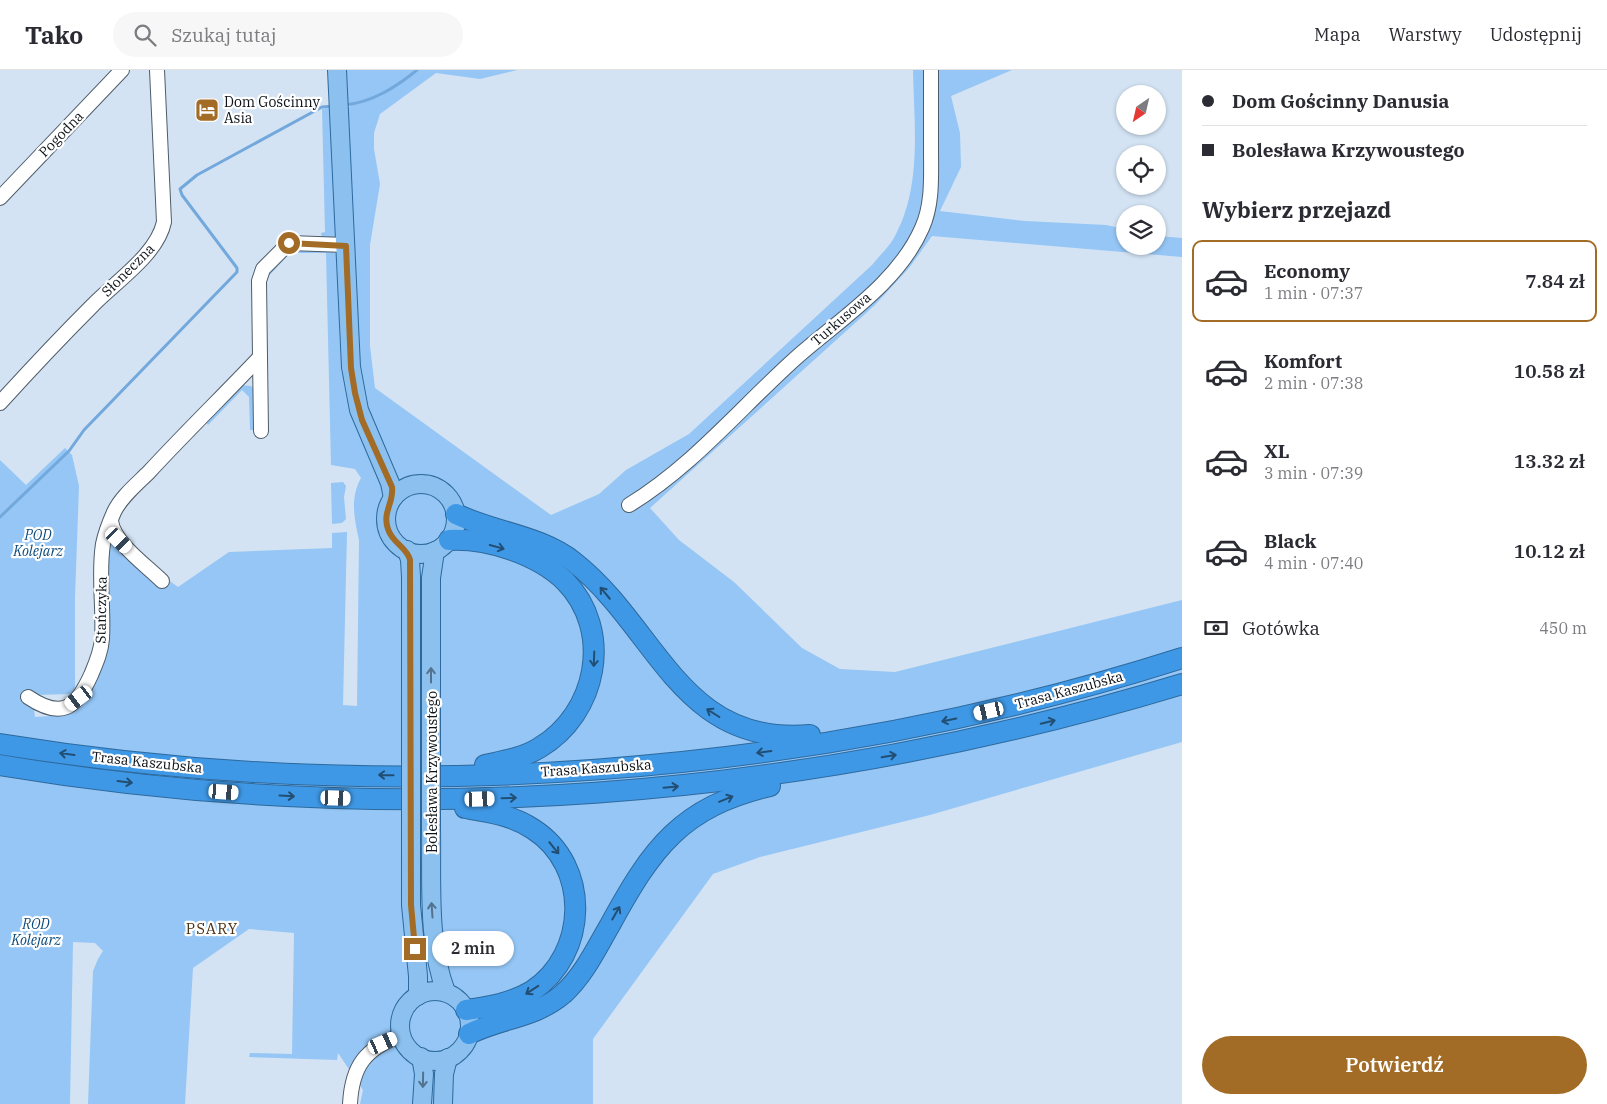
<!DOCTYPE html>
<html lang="pl">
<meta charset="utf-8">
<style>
body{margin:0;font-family:"IBM Plex Serif",serif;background:#f7f7f7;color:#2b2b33;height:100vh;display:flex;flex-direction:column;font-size:19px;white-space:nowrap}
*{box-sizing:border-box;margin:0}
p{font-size:16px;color:#7c7c81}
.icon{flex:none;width:28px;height:28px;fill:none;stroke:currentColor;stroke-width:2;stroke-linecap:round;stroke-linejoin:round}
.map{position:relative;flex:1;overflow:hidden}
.drawer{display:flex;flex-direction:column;background:#fff;width:425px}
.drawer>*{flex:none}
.guide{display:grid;align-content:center;height:110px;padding:0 20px;background:#fff}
.needle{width:32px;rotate:214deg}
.fabs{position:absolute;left:1116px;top:15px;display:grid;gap:10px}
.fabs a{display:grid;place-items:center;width:50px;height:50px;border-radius:50%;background:#fff;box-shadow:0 1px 4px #0004;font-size:25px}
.end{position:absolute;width:22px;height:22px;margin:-11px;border:6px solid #a26b26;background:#fff;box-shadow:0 0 0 2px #fff}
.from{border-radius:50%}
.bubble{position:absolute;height:35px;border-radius:18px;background:#fff;box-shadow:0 1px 4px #0004;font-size:16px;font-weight:600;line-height:35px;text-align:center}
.car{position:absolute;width:15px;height:30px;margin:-15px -8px;border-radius:6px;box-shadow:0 0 4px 1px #0007;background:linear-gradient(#fff 24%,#345 0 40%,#fff 0 76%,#345 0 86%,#fff 0)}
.guide b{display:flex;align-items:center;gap:18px;height:48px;font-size:19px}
.guide b+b{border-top:1px solid #e1e1e2}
.guide i{width:12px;height:12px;background:#2b2b33}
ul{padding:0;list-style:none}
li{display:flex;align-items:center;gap:15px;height:82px;margin:0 10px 8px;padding:0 10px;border:2px solid transparent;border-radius:10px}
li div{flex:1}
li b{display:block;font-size:19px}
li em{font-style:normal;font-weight:600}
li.selected{border-color:#a26b26}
li>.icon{width:45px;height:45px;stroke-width:1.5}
h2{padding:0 20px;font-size:22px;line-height:60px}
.pay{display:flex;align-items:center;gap:12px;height:55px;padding:0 20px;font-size:19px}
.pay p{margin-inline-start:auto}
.cta{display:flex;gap:10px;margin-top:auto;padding:10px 20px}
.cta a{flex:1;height:58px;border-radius:30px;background:#a26b26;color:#fff;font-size:20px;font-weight:600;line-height:58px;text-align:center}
header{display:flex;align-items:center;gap:30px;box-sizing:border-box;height:70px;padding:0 25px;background:#fff;border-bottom:1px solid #e1e1e2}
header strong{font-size:24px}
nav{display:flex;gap:28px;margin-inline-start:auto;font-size:18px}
.search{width:350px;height:45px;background:#f7f7f7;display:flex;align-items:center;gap:12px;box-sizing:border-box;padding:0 18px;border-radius:28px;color:#7c7c81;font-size:19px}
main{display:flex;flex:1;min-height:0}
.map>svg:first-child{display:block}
.green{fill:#95c6f5}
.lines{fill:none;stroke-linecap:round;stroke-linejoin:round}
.stream{stroke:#73a8dc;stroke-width:3}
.minor-casing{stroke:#4e5c69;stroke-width:16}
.major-casing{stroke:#2d699d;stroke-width:20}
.highway-casing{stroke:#2d699d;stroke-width:22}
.minor{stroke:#fff;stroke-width:14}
.major{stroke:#8cc1ef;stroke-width:18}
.highway{stroke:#3f98e5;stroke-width:20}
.major-bridge-casing{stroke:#2d699d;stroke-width:20;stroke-linecap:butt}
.major-bridge{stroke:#8cc1ef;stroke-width:18}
.oneway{stroke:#234e74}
.oneway2{stroke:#52728e}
.route{stroke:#a26b26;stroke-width:6}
.labels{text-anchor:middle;stroke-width:4.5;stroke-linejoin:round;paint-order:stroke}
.poi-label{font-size:14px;fill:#0c1217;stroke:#fff;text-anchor:start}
.street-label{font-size:14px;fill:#0c1217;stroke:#fff}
.park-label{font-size:14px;font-style:italic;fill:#0b4979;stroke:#fff}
.neighbourhood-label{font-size:15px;letter-spacing:1px;fill:#4c3212;stroke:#fff}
</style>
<header>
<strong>Tako</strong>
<div class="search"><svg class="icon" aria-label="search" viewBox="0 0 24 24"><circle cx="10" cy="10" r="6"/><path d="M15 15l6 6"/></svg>Szukaj tutaj</div>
<nav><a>Mapa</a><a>Warstwy</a><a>Udostępnij</a></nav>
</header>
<main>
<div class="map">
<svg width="1182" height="1034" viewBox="0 0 1182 1034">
<rect width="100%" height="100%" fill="#d3e3f3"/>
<g class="green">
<path d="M342 0H517L480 9 436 3 380 44 374 63V79L380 114 370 175V276L375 318 551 445 599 424 626 400 689 364 872 195C880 185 891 175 896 164 922 115 914 53 913 0H1012L951 26 960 63 961 97 940 141 1025 151 1106 155 1125 159V176H1158V166L1182 168V187L932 166 909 198 875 235 650 438 679 470 734 512 802 578 840 599 895 602 1182 530V672L930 745 760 787 713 804 593 969V1034H360L363 1020 338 983 337 990 249 987 250 983 292 984 294 863 249 859 193 898 185 1034H88L93 901 98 889 103 881 95 873 73 872 70 1034H0V390L26 415 65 378 72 385 79 416 75 528V624L32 625 35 647 66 645 76 635 100 591 105 513 110 469 116 472 178 517 229 482 332 478V463L347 462 343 635 357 636 359 470C354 448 350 428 361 408L355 399 331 395 326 183H290L267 208V228L263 227 265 204 290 179 333 181 338 186 340 277H355L346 37H350L349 34H346Z"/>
<path d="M328 38H331L337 168 322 169 321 163 325 162 322 39Z"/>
<path d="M240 315 251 316 254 319 257 360H250L249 327 242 320 208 355 206 352Z"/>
<path d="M343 412 346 416 344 427 346 449 342 453 332 454 331 413Z"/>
</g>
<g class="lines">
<g class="stream">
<path d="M345 35C373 32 396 17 417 0"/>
<path d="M0 447 69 381 84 360 237 202V198L182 125 180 119 197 105 322 37 334 36"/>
</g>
<g class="minor-casing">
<g id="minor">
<path d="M0 128 122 0"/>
<path d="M260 287 261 361"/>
<path d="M0 333C30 300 61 267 93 235 115 212 157 185 164 152L157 0"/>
<path d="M629 435C693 396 741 337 797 287 840 249 898 213 922 158 933 134 931 105 931 80 931 53 931 27 931 0"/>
<path d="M111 451C114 473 146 495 162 511"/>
<path d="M28 627C62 650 76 638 91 605 96 593 101 582 102 569 104 537 98 505 103 474 105 464 110 451 114 442 121 427 137 414 149 402 185 363 223 326 260 287L259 211 263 199 289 173 346 175"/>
<path d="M350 1034C352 995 366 978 402 965"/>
</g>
</g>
<g class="major-casing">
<g id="major">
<path d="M337 0 351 297 359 340 390 413 393 428"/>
<circle cx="421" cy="449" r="35"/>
<path d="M407 480 410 490 411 507V671"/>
<path d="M431 671V508L435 481"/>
<path d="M431 759C432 812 427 872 446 922"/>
<path d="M411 760V835L418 906V926"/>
<circle cx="435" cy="956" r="35"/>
<path d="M421 987 424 1004 422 1034"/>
<path d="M443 1034 444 1004 448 988"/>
</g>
</g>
<g class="highway-casing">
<g id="highway">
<path d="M456 444C495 463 540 465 574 492 657 557 680 677 810 665"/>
<path d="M449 470C487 468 537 484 565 511 614 561 597 644 539 678 523 688 503 691 485 695"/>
<path d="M0 674C388 737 807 708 1182 588"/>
<path d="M0 695C394 761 800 730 1182 614"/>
<path d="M465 738C489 742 512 745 533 759 591 796 588 884 532 921 512 933 489 937 466 940"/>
<path d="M469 964C500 948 535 948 563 924 584 905 596 879 610 855 652 778 681 737 770 716"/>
</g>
</g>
<use href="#minor" class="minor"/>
<use href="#major" class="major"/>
<use href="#highway" class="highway"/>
<g class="major-bridge-casing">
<g id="major-bridge">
<path d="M411 671V760"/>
<path d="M431 759V671"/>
</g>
</g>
<use href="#major-bridge" class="major-bridge"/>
</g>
<defs><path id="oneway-shaft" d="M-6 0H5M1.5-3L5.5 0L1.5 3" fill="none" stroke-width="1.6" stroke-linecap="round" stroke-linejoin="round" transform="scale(1.25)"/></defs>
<g class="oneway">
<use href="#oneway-shaft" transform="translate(497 477) rotate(15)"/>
<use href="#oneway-shaft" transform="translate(605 523) rotate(-130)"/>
<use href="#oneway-shaft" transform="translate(594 589) rotate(92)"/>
<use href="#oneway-shaft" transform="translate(713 643) rotate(-148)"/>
<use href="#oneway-shaft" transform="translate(949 650) rotate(168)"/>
<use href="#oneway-shaft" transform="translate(1048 652) rotate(-14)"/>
<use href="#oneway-shaft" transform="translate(764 682) rotate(172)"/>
<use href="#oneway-shaft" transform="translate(67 684) rotate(-172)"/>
<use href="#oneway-shaft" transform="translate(889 686) rotate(-10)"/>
<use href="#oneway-shaft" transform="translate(386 705) rotate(-179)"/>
<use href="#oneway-shaft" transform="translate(125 712) rotate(7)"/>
<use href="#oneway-shaft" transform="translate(671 717) rotate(-5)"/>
<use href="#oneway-shaft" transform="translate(287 726) rotate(3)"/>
<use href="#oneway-shaft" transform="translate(509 728) rotate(-2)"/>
<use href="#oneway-shaft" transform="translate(726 729) rotate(-22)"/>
<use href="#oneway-shaft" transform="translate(554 778) rotate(51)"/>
<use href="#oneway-shaft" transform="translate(616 843) rotate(-60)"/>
<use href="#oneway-shaft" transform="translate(532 920) rotate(147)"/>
</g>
<g class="oneway2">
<use href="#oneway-shaft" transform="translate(431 605) rotate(-90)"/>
<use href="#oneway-shaft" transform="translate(432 840) rotate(-94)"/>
<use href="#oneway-shaft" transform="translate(423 1010) rotate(91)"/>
</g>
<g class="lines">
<path class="route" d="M289 173 346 176 351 298 355 323 362 350 392 417C394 433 382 442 388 459 392 473 407 477 410 490L411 835 415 879"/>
</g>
<defs>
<g id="hotel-square" transform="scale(1.25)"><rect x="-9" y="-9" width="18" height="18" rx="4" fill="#a26b26" stroke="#fff"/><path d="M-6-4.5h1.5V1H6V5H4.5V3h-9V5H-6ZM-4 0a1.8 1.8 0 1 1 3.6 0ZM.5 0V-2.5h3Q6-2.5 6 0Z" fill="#fff"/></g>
</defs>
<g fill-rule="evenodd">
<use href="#hotel-square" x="207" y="40"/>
</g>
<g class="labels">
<g class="poi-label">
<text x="224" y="37">Dom Gościnny<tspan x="224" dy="16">Asia</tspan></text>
</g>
<g class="street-label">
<text transform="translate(61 64) rotate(-46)" y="5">Pogodna</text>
<text transform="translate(128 200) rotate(-45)" y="5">Słoneczna</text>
<text transform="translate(841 249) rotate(-41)" y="5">Turkusowa</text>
<text transform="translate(101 540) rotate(-89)" y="5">Stańczyka</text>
<text transform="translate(1069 620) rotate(-15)" y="5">Trasa Kaszubska</text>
<text transform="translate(147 692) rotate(6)" y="5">Trasa Kaszubska</text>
<text transform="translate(596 698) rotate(-4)" y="5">Trasa Kaszubska</text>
<text transform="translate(432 702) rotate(-90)" y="5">Bolesława Krzywoustego</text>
</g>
<g class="park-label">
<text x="38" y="470">POD<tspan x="38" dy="16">Kolejarz</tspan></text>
<text x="36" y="859">ROD<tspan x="36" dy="16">Kolejarz</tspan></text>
</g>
<g class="neighbourhood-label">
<text x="212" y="864">PSARY</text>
</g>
</g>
</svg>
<div class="fabs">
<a><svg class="needle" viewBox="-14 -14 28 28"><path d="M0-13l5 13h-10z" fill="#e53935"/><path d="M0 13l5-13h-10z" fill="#7c7c81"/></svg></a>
<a><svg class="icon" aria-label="locate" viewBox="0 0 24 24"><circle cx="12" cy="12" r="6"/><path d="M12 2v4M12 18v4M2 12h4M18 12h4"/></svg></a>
<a><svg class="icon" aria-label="layers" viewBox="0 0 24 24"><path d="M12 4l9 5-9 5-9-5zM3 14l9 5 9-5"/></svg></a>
</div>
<i class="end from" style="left:289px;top:173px"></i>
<i class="end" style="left:415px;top:879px"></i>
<div class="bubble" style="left:432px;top:861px;width:82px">2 min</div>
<i class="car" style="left:119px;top:470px;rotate:134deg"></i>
<i class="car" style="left:79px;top:628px;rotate:233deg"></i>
<i class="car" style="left:989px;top:641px;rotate:257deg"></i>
<i class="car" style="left:224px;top:722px;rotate:94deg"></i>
<i class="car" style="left:336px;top:728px;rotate:92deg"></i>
<i class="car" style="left:480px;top:729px;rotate:88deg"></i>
<i class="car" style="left:383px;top:973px;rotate:66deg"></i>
</div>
<section class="drawer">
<div class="guide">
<b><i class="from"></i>Dom Gościnny Danusia</b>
<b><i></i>Bolesława Krzywoustego</b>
</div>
<h2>Wybierz przejazd</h2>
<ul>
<li class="selected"><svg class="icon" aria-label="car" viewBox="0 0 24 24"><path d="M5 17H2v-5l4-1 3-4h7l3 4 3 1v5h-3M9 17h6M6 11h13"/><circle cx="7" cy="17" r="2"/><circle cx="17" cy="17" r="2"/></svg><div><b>Economy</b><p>1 min · 07:37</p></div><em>7.84 zł</em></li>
<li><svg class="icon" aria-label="car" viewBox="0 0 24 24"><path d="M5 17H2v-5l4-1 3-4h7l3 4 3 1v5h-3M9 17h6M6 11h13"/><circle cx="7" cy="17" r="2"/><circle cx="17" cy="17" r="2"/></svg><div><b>Komfort</b><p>2 min · 07:38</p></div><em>10.58 zł</em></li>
<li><svg class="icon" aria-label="car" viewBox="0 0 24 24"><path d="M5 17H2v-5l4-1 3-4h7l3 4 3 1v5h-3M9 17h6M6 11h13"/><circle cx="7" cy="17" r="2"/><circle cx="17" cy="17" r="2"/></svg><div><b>XL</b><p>3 min · 07:39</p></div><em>13.32 zł</em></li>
<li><svg class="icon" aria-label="car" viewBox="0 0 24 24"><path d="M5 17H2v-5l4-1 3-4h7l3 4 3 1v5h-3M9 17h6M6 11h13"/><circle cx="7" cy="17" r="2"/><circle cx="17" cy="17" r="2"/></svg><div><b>Black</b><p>4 min · 07:40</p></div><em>10.12 zł</em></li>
</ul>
<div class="pay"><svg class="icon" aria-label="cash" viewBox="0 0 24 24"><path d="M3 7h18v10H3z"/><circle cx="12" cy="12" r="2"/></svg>Gotówka<p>450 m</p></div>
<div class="cta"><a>Potwierdź</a></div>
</section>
</main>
